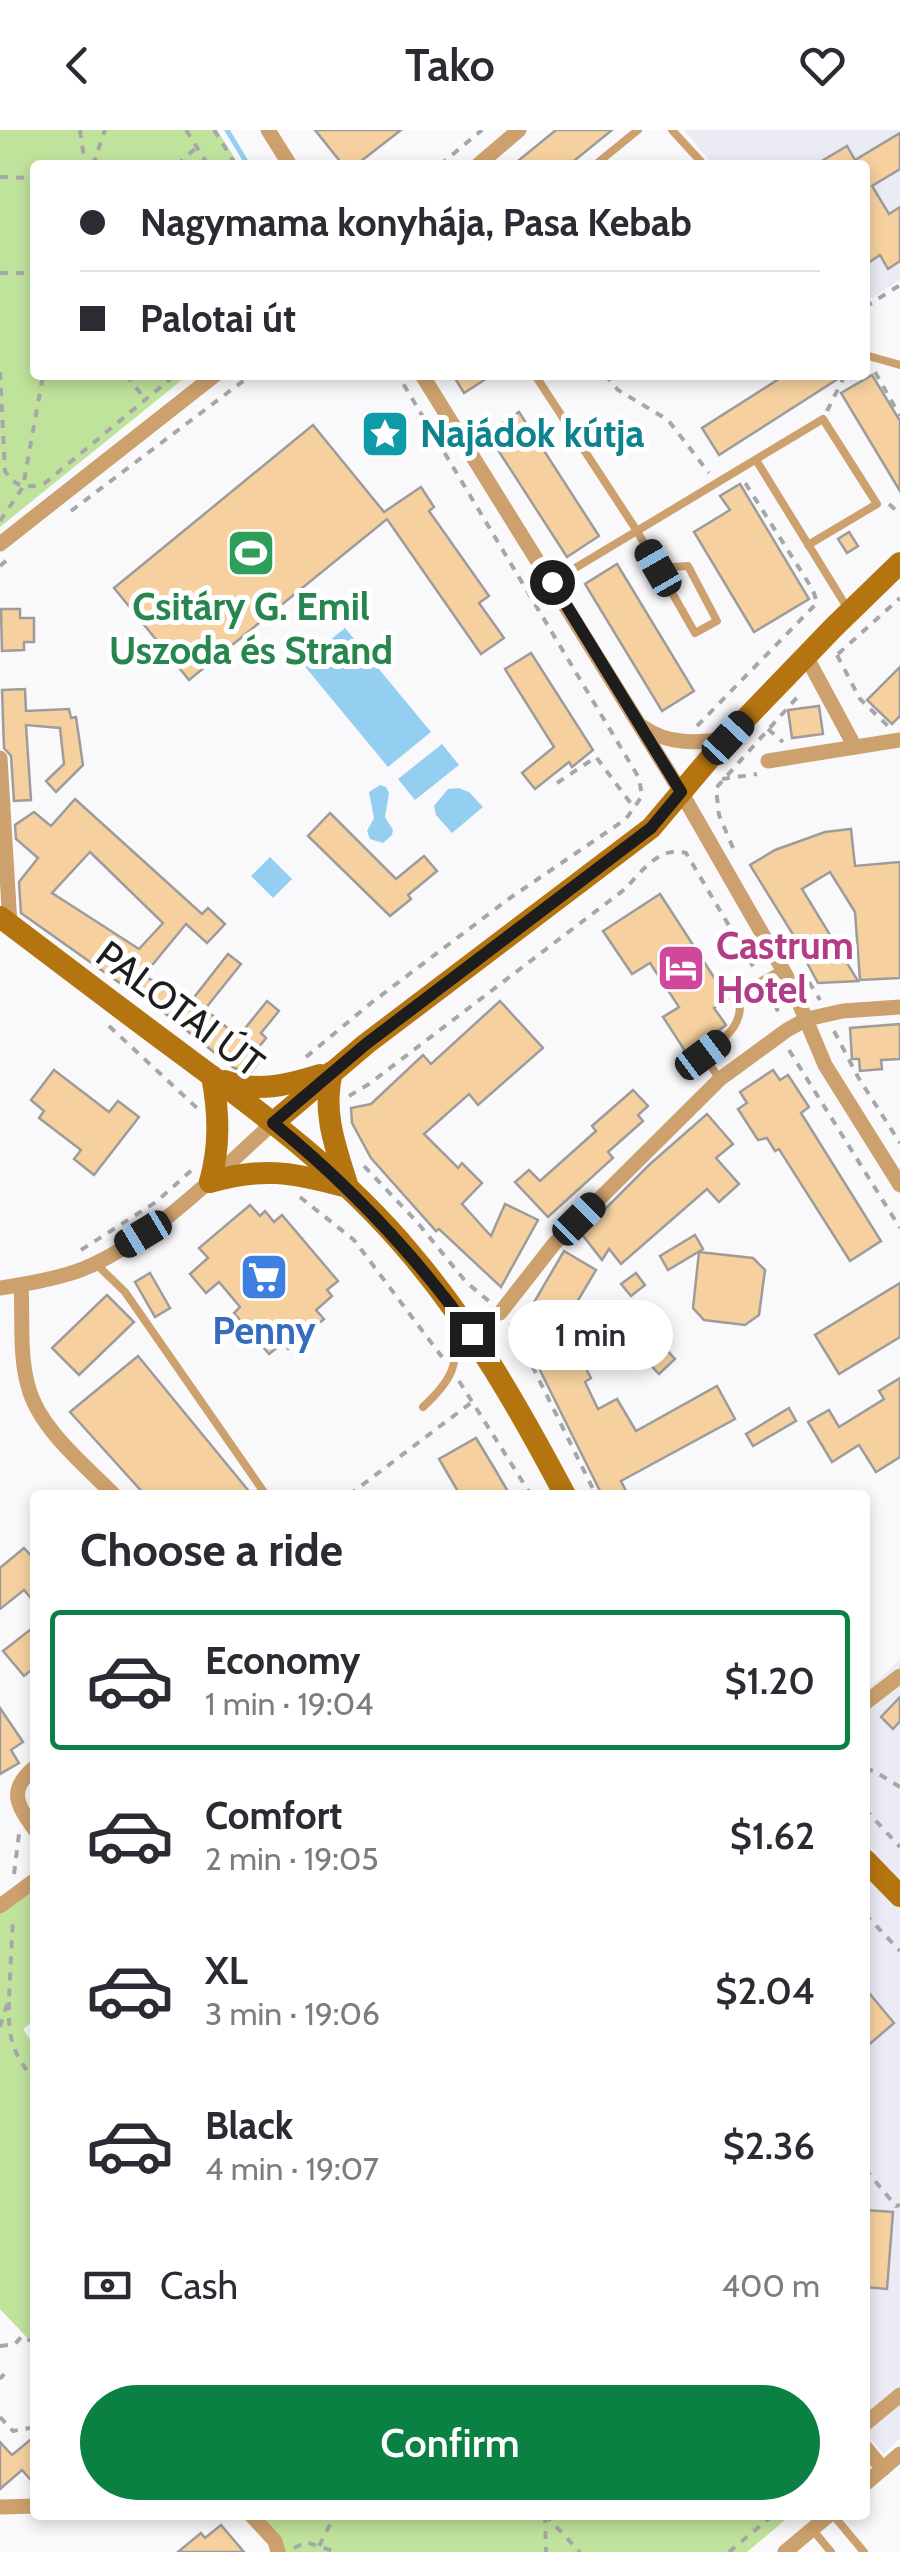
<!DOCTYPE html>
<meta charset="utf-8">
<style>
body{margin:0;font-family:Cabin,sans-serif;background:#f7f7f7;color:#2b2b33;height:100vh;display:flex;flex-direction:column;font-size:38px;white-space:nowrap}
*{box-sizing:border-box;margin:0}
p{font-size:32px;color:#7c7c81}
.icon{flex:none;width:55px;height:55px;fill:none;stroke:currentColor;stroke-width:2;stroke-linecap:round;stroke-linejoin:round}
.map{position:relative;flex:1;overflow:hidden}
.drawer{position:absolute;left:30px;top:1360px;width:840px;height:1030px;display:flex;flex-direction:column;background:#fff;border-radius:10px;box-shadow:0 5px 15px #0003}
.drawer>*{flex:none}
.hud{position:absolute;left:30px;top:30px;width:840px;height:220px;border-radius:10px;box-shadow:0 5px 15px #0003;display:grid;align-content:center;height:220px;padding:0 50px;background:#fff}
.end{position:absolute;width:45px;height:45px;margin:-22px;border:12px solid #1d1d1e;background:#fff;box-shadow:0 0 0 5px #fff}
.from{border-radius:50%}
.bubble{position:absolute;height:70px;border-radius:35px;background:#fff;box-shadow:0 5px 15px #0003;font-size:32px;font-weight:600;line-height:70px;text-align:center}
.car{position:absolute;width:30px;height:60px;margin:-30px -15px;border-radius:12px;box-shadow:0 0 8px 2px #0007;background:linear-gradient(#222 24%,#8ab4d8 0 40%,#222 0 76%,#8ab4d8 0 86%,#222 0)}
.hud b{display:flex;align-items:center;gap:35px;height:95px;font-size:38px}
.hud b+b{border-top:2px solid #e1e1e2}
.hud i{width:25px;height:25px;background:#2b2b33}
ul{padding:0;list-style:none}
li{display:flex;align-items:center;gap:30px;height:140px;margin:0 20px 15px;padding:0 30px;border:5px solid transparent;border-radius:10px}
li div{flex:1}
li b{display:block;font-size:38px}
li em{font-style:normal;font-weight:600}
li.current{border-color:#0b8043}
li>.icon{width:90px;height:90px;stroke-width:1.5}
h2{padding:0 50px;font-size:45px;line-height:120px}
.pay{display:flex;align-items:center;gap:25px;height:110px;padding:0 50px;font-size:38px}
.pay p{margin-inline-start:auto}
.primary-button{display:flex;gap:20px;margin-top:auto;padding:20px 50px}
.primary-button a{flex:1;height:115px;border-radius:60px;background:#0b8043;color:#fff;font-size:40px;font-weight:600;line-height:115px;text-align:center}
header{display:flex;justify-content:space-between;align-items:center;height:130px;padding:0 50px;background:#fff;font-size:45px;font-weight:600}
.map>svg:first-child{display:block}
.built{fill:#eaebf4}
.green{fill:#c0e39c}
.water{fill:#94cff1}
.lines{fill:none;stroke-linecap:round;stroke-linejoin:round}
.stream{stroke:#94cff1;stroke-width:5}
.building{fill:#f6d19f;stroke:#9e9c9b;stroke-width:2.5;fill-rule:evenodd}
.path{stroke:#a7a7a9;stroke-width:4;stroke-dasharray:8 8;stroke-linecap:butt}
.lane{stroke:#cda16e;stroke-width:8}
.street{stroke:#cda16e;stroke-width:15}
.secondary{stroke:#b47410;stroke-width:22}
.route{stroke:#1d1d1e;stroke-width:12}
.labels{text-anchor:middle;stroke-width:10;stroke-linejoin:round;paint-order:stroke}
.culture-label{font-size:38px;font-weight:bold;fill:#0d838f;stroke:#fff;text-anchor:start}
.leisure-label{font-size:38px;font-weight:bold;fill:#27864d;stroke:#fff}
.hotel-label{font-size:38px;font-weight:bold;fill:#b23c85;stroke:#fff;text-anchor:start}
.street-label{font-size:38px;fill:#1d1d1e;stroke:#fff}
.shop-label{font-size:38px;font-weight:bold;fill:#366cbe;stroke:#fff}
</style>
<header><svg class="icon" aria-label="back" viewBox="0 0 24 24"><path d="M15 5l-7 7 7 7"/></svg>Tako<svg class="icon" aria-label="heart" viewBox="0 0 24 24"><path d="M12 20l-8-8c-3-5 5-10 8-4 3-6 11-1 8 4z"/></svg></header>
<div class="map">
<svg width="900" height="2422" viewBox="0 0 900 2422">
<rect width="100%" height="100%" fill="#f9f9fb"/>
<g class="built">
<path d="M684 0H900V150L865 172V35H713Z"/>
<path d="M900 1530V2308L884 2324 865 2302V1562Z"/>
</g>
<g class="green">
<path d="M0 0H217L239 35H35V245H188L0 397Z"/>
<path d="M35 1750V1890L23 1899 35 1917V2216L0 2179V1776Z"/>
<path d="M251 2385H288L292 2389 298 2385H723L727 2389 733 2385H791L747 2422H278Z"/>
</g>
<g class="water">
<path d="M345 498 431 602 388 637 302 533Z"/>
<path d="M442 614 459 635 415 670 398 649Z"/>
<path d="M380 655 386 657 389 663 385 687 393 700 392 705 383 713 370 709 367 701 374 688 369 662Z"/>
<path d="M459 658 469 662 483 677 452 703 436 685 434 676 448 659Z"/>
<path d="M270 727 292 749 273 768 251 746Z"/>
</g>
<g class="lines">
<path class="stream" d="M227 0 248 35"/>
</g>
<g class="building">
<path d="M315 0H401L356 35H343Z"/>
<path d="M556 0H612L569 35H513Z"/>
<path d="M900 3V39L872 56 889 84 900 77V131L888 139 880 125 865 135V35H815L847 16 855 30Z"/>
<path d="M453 245H492L464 263Z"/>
<path d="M785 245H844L719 325 702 298Z"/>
<path d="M872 245 900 291V361L841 263Z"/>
<path d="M519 282 599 406 567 427 487 303Z"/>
<path d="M313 295 384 382 421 357 434 377 429 381 489 466 479 473 504 508 481 524 387 389 189 550 114 458Z"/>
<path d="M740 354 809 469 754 502 694 402 730 380 720 366Z"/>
<path d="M849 402 858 416 847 423 838 409Z"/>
<path d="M617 434 694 561 662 581 585 454Z"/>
<path d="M1 479H20V488H34V512H24V520L2 521Z"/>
<path d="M531 523 593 620 572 637 569 632 535 659 522 643 554 617 505 539Z"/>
<path d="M900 537V586L892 594 867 570Z"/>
<path d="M25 559 26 581 69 579 71 588 76 587 83 635 56 662 46 651 64 634 60 598 26 595 31 670 14 671 11 626 4 618 2 560Z"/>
<path d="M819 576 823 604 792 608 788 580Z"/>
<path d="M75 669 202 784 208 778 225 794 207 813 186 794 144 845 188 875 228 824 241 834 205 879 238 907 267 871 279 881 261 903 266 908 251 927 258 933 251 942 234 938 143 866 141 868 21 783 19 752 38 728 16 709 15 695 34 682 51 696ZM90 722 163 793 139 819 52 763Z"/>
<path d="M330 683 396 749 424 726 437 741 408 765 411 769 390 786 308 706Z"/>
<path d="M851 699 855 736 900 732V848L860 850 855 782 830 742 802 759 858 851 818 853 805 829 807 827 750 735 775 720 825 702Z"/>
<path d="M660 764 728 869 714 878 726 895 687 924 663 887 679 877 650 833 632 844 603 801Z"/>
<path d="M500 871 543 918 478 975 469 964 424 1004 458 1038 462 1033 482 1053 462 1074 491 1106 505 1074 538 1090 501 1157 439 1099 436 1101 371 1028 352 993 351 978 371 974 423 925 431 934Z"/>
<path d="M900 894V929L881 930 882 939 860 941 859 929H852L850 898Z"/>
<path d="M54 940 109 982 118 971 139 987 94 1045 74 1029 81 1020 39 988 44 981 31 970Z"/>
<path d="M773 940 780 950 788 945 809 977 801 983 881 1111 850 1131 779 1019 775 1021 767 1008 758 1010 738 979 747 973 740 962Z"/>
<path d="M633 960 648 976 638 985 643 991 608 1022 613 1028 548 1087 515 1052 529 1040 540 1051 596 1001 592 996Z"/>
<path d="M707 984 733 1014 716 1028 739 1054 719 1072 707 1059 621 1134 609 1119 602 1130 581 1103 649 1035Z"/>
<path d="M250 1075 260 1086 265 1081 274 1092 282 1085 338 1151 327 1160 332 1166 316 1180 324 1189 288 1219 283 1213 269 1224 234 1183 240 1177 219 1152 206 1163 190 1144 208 1128 199 1118Z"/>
<path d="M695 1105 703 1119 668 1140 660 1126Z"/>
<path d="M564 1121 596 1140 561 1199 564 1197 591 1248 585 1252 598 1279 617 1269 636 1301 717 1256 735 1289 621 1351 628 1365H602L519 1198Z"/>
<path d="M699 1122 753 1128 765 1140 759 1185 745 1195 704 1190 693 1178Z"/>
<path d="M150 1143 170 1178 155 1187 135 1152Z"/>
<path d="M636 1143 645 1155 631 1166 621 1154Z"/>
<path d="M900 1153V1207L839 1244 815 1205Z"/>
<path d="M107 1165 134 1192 79 1245 52 1218Z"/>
<path d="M644 1196 675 1229 659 1244 628 1211Z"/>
<path d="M138 1226 252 1365H145L70 1282Z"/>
<path d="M900 1248V1327L876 1342 859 1315 832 1332 808 1292 829 1280 839 1297 884 1269 879 1261Z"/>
<path d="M789 1278 796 1291 753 1316 746 1304Z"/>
<path d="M476 1308 496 1341 510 1365H460L439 1329Z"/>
<path d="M24 1418 35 1430V1473L24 1460 0 1479V1438Z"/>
<path d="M35 1496V1537L24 1546 3 1521Z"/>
<path d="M900 1567V1591L893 1599 881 1587Z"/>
<path d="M0 1578 23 1612 11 1620 19 1633 0 1644Z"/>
<path d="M865 1858 894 1893 865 1918Z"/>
<path d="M865 2080 893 2082 887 2159 865 2157Z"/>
<path d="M35 2306V2355L22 2340 0 2359V2312L12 2325Z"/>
<path d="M221 2395 244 2422H178L201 2403 205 2408Z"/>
</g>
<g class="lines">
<g class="path">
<path d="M80 0 85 35"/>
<path d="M186 0 208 35"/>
<path d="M214 0 236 35"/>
<path d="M93 35 105 0"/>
<path d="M177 35 197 17"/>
<path d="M440 35 482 0"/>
<path d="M0 47 35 48"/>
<path d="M0 143H35"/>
<path d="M865 177 900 155"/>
<path d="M0 242 5 341C16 358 26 359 45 353L175 245"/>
<path d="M875 242 900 286"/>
<path d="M126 245 145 269"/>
<path d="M605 245 618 260 668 290 709 343"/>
<path d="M827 281 845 245"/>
<path d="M889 374 900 384"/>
<path d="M71 381 251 245"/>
<path d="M0 391 23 357 43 245"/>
<path d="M0 436 8 429"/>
<path d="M838 524 900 468"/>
<path d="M837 525 860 569 889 597"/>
<path d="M697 596 817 473 813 460 744 351"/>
<path d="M768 599 783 612"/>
<path d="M722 649 757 644"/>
<path d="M557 653 596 627 635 679"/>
<path d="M733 718 719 685 716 658 801 563"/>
<path d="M809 852 820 870"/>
<path d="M767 860 781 887"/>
<path d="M109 896 197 978"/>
<path d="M834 901 858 947 900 1013"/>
<path d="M789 920 900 1098"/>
<path d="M306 927 371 873 510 768 626 689 642 666 639 648 398 245"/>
<path d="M349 966 369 954 625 759C641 742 660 715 686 723L757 843"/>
<path d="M364 1036 417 1092 466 1152 490 1172"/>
<path d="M300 1067 354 1110 442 1227"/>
<path d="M81 1120 156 1072 193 1039"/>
<path d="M511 1193 596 1365"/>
<path d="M459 1251 531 1365"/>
<path d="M349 1365 472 1272"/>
<path d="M865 1639 874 1641 900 1657"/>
<path d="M865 1679 900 1717"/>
<path d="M14 1744 19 1704"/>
<path d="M865 1784 900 1821"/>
<path d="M9 1872C8 1909 12 1922 35 1951"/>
<path d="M0 1897 9 1868 13 1788"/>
<path d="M865 2039 896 2076 900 2075"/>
<path d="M0 2216 15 2214 22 2206 35 2213"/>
<path d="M0 2249 4 2244"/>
<path d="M0 2287 13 2301 35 2297"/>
<path d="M545 2385 580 2422"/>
<path d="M545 2385 546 2422"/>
<path d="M319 2416 335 2385"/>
<path d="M294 2418 306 2412 336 2422"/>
<path d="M729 2422 773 2385"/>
</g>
<g class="lane">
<path d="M672 0 704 35"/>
<path d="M595 35 638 0"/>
<path d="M865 225 900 235"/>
<path d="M535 245 637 401 695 503 717 491 688 436 658 438"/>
<path d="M756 330 848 479"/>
<path d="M552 452 823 289 877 374 808 415"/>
<path d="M720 949 703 925C724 909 747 894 738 864L783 839"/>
<path d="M94 1132 125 1162 266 1365"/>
<path d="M423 1277C452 1250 457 1238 457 1198"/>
<path d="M833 2385 864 2422"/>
<path d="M812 2399 831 2422"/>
</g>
<g class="street">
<path d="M268 0 290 35"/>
<path d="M478 35 519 0"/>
<path d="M422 245 681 662 791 854 825 935 900 1055"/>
<path d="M0 414 215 245"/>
<path d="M806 526 855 617"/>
<path d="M643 597C668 615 697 613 726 609"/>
<path d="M0 628 10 795"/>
<path d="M768 631 900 610"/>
<path d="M21 1155C23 1187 19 1224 28 1256 39 1299 84 1334 114 1365"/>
<path d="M0 1158C27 1154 57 1149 83 1139 152 1111 219 1042 273 993"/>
<path d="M500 1183 554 1114 720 949 787 900 807 889 843 881 900 877"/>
<path d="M865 1573 900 1546"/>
<path d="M35 1637C7 1660 17 1675 35 1700"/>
<path d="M0 1776 35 1750"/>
<path d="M865 2294 900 2265"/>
<path d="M865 2317 883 2339"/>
<path d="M865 2354 900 2324"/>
<path d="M0 2377 35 2376"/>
<path d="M251 2385 275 2411 278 2422"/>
<path d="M785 2422 829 2385"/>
</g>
<g class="secondary">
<path d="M0 787C61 833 121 879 182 924 263 984 345 1045 410 1123 473 1197 520 1280 565 1365"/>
<path d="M332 942C322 981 335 1016 347 1054"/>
<path d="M225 951C257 963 288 955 320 945"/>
<path d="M273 993 366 914 651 698 727 608 834 497 900 433"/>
<path d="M210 1052C262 1037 291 1042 343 1056"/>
<path d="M210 1052C220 1016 219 983 212 946"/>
<path d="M865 1730 900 1766"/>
</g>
</g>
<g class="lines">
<path class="route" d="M472 1204C414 1123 349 1055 273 993L366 914 651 698 681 662 552 452"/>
</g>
<defs>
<g id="sight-square" transform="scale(2.5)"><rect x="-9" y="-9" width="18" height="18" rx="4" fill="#0f9aa8" stroke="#fff"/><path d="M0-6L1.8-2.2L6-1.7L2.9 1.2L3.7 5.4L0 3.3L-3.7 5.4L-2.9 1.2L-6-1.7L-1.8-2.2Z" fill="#fff"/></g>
<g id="stadium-square" transform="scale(2.5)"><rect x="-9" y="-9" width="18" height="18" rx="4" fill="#2e9e5b" stroke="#fff"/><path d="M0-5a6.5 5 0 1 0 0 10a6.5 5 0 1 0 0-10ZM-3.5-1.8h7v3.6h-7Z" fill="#fff"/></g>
<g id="hotel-square" transform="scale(2.5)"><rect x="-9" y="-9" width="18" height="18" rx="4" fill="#d1479c" stroke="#fff"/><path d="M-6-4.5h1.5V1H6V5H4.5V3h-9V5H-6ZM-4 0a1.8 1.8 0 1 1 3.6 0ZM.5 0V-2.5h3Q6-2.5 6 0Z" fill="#fff"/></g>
<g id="supermarket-square" transform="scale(2.5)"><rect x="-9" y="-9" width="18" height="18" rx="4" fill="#3f7fe0" stroke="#fff"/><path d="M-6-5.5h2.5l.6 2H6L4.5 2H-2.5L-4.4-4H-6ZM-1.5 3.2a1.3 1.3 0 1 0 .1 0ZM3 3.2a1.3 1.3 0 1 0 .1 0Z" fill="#fff"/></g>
</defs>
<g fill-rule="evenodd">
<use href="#sight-square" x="385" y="304"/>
<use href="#stadium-square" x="251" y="423"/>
<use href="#hotel-square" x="681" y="838"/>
<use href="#supermarket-square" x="264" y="1147"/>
</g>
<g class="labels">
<g class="culture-label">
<text x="420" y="317">Najádok kútja</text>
</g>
<g class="leisure-label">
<text x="251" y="490">Csitáry G. Emil<tspan x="251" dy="44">Uszoda és Strand</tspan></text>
</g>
<g class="hotel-label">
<text x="716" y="829">Castrum<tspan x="716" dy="44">Hotel</tspan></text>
</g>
<g class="street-label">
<text transform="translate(180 879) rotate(37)" y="13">PALOTAI ÚT</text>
</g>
<g class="shop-label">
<text x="264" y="1214">Penny</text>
</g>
</g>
</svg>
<i class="end from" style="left:552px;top:452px"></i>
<i class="end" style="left:472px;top:1204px"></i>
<div class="bubble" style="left:508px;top:1170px;width:165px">1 min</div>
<i class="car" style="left:658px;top:438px;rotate:330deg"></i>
<i class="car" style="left:728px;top:608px;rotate:43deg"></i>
<i class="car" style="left:703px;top:925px;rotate:53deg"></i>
<i class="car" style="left:579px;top:1089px;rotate:45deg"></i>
<i class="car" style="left:143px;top:1104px;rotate:239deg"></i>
<div class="hud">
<b><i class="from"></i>Nagymama konyhája, Pasa Kebab</b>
<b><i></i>Palotai út</b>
</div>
<section class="drawer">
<h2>Choose a ride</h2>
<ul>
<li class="current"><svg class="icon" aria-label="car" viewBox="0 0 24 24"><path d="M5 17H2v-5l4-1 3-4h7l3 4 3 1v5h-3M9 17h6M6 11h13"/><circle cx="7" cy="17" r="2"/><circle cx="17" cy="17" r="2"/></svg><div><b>Economy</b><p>1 min · 19:04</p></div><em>$1.20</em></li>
<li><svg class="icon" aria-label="car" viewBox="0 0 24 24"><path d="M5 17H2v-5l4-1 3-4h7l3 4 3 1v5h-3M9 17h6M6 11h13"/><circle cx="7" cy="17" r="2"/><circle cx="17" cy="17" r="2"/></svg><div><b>Comfort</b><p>2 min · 19:05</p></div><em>$1.62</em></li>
<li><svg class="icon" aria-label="car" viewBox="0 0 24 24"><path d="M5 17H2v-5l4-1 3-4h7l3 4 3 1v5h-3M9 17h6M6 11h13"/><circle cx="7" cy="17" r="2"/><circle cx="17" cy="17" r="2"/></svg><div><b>XL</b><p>3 min · 19:06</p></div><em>$2.04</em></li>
<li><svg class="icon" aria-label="car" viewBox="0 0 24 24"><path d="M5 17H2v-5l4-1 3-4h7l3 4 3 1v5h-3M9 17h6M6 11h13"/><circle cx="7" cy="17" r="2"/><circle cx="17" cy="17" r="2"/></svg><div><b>Black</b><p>4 min · 19:07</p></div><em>$2.36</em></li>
</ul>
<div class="pay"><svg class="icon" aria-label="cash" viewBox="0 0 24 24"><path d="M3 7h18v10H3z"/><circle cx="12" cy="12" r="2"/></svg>Cash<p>400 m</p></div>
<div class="primary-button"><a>Confirm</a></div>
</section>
</div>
